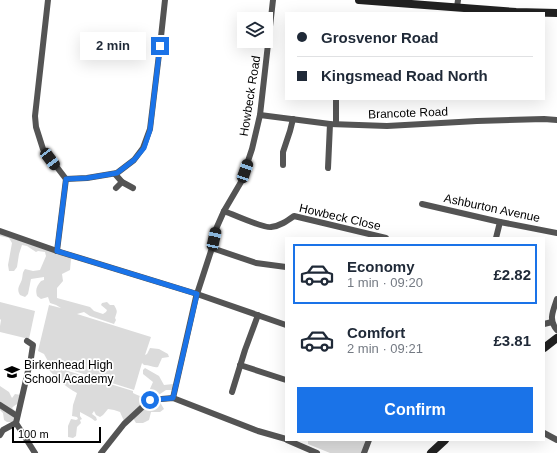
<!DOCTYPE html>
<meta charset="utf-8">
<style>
body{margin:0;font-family:Arial,sans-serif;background:#f2f2f3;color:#1f2937;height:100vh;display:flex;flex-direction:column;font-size:15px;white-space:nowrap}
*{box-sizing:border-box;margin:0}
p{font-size:13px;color:#747a83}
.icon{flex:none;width:22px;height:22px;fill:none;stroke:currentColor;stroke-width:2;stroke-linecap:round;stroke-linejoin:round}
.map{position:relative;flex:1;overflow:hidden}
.details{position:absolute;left:285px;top:237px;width:260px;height:204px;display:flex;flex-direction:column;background:#fff;border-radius:0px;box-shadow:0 4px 16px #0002}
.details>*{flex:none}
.guide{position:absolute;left:285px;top:12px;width:260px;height:88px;border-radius:0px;box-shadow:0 4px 16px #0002;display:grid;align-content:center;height:88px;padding:0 12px;background:#fff}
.buttons{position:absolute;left:237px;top:12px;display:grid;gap:8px}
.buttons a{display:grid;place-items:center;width:36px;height:36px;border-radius:0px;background:#fff;box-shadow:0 4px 16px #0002;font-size:20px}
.scale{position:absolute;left:12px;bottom:10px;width:89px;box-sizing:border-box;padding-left:4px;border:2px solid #000;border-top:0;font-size:11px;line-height:14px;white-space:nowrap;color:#000;-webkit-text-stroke:3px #fff;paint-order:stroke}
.end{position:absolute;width:18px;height:18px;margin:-9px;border:5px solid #1a73e8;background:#fff;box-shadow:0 0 0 2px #fff}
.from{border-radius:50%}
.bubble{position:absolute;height:28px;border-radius:0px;background:#fff;box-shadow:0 4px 16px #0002;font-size:13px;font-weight:700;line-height:28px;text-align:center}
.car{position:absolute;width:12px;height:24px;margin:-12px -6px;border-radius:5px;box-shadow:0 0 3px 1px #0007;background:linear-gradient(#222 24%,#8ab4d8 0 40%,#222 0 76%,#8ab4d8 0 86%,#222 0)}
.guide b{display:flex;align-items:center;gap:14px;height:38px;font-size:15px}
.guide b+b{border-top:1px solid #e0e1e3}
.guide i{width:10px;height:10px;background:#1f2937}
ul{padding:7px 0 0;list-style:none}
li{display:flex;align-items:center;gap:12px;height:60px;margin:0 8px 6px;padding:0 4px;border:2px solid transparent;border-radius:0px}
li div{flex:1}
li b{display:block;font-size:15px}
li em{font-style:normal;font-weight:700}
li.selected{border-color:#1a73e8}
li>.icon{width:36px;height:36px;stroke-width:1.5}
.primary-button{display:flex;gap:8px;margin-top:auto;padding:8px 12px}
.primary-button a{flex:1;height:46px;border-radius:0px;background:#1a73e8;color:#fff;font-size:16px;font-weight:700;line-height:46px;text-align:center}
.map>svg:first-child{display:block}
.green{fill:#dbdbdb}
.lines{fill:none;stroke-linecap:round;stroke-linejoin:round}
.street{stroke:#545454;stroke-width:6}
.secondary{stroke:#212121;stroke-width:8}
.route{stroke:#1a73e8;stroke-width:5}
.labels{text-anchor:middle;stroke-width:3.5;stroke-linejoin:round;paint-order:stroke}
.street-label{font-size:12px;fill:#000;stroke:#fff}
.poi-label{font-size:12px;fill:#000;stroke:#fff;text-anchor:start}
</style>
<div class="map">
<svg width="557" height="453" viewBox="0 0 557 453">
<rect width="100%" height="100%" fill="#fff"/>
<g class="green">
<path d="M0 229 68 252 71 259 70 270 62 274 63 281 57 288V298L90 307 94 311 103 314 106 312 107 310 101 305 102 303 107 302 110 305H114C118 312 117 311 115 318L116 320 114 324 90 316 84 312 77 314 151 337 145 355 147 354 150 348 159 349 168 354 169 357 162 358 158 367C153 368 150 365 144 365L142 363 134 390 49 363 44 354 38 351 49 305 61 308 56 305 50 303 48 297 41 299 37 296C35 289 37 286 41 281L44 280V277L31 279 28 294 25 297 20 295C16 288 20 286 22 279 23 275 22 273 25 269L33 271 40 270 46 256 45 252 38 251 36 252 27 246 22 245 19 254 17 267 14 271H9L8 265 12 243 9 238 0 236Z"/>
<path d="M0 302 35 311 29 339 0 332V326L1 320 0 319Z"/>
<path d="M52 366 133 391V393C137 395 141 397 146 397 156 400 158 397 164 409L160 412H151L149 420 143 423H136L133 418 124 421 120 412 114 410 108 409 103 415 100 417 96 415 94 411 92 414 96 417 97 420 95 421 91 418 80 412V416L82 419 80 420 81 423 77 427 76 436 73 438 68 437V426L71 419 76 420 78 419 77 417 72 416 73 405 77 393C66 387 57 379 49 370Z"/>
<path d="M145 368 159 376 164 385 173 384 174 388 172 390H166L157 396H151L149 391 153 382 143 374V370Z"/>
<path d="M0 386 9 392 12 398 15 394 21 395 19 403 14 406 12 408 16 412 14 422H7L4 420 3 413 0 410Z"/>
<path d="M308 440H367L362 453H330L308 444Z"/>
</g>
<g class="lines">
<g class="street">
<path d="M48 0 35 116 36 127 43 149 66 179"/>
<path d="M457 7 458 0"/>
<path d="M260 115 330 124 387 126 477 121 544 119 557 120"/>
<path d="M336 124V99"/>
<path d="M283 165V152L290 131 293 119"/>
<path d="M328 168 330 124"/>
<path d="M115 174 122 182 133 188"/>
<path d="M66 179 87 178 117 173 134 160 143 148 150 129 160 46 165 0"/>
<path d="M116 188 122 182"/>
<path d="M422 204 500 222 557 233"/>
<path d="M224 211C232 214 265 229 271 227 280 226 287 221 294 216L386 238"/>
<path d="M0 231 57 251 197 294 286 325"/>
<path d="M496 238 500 222"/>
<path d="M212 248 256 263 286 267"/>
<path d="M57 251 66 179"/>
<path d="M557 299C553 311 548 320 557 330"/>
<path d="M544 324 552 322"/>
<path d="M27 341 33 345 31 358 16 423 35 453"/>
<path d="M240 365 286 380"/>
<path d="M232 392 245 350 258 315"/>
<path d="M173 398 196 297 212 248 216 229 224 211 241 182 252 149 260 115 273 0"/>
<path d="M0 405 17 416"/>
<path d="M544 433 557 440"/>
<path d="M0 435 3 430 16 423"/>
<path d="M287 440 317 453"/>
<path d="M101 453 124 424 150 400 173 398 258 431 286 439"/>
<path d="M364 453 369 440"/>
</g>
<g class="secondary">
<path d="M359 0 516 12 557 13"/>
<path d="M544 348 557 338"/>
<path d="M431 453 445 440"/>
</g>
</g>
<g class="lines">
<path class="route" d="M150 400 173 398 197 294 57 251 66 179 87 178 117 173 134 160 144 148 150 130 160 46"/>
</g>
<defs>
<g id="school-bare" transform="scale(1.2)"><path d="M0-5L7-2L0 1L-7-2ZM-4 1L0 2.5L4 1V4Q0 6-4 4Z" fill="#000" stroke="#fff" stroke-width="2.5" paint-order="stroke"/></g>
</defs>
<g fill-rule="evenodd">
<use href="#school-bare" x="12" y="372"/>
</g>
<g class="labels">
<g class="street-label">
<text transform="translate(250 96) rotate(-81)" y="4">Howbeck Road</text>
<text transform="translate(408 113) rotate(-2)" y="4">Brancote Road</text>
<text transform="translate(492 208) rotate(12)" y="4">Ashburton Avenue</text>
<text transform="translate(340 217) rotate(13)" y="4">Howbeck Close</text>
</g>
<g class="poi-label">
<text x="24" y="369">Birkenhead High<tspan x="24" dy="14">School Academy</tspan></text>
</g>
</g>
</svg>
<div class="buttons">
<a><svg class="icon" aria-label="layers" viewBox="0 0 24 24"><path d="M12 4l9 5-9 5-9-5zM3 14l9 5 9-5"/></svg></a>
</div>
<div class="scale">100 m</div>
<i class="end from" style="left:150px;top:400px"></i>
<i class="end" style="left:160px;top:46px"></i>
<div class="bubble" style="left:80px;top:32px;width:66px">2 min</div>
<i class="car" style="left:50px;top:159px;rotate:143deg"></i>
<i class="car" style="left:245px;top:171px;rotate:19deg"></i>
<i class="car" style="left:214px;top:239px;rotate:12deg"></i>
<div class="guide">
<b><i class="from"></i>Grosvenor Road</b>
<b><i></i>Kingsmead Road North</b>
</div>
<section class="details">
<ul>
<li class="selected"><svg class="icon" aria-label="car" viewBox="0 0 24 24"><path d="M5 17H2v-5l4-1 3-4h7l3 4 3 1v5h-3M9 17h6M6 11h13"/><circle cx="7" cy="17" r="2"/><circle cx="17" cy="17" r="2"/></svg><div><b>Economy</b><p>1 min · 09:20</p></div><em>£2.82</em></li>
<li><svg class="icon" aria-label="car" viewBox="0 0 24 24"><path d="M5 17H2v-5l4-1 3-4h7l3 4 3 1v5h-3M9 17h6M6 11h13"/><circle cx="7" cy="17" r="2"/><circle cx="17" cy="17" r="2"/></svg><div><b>Comfort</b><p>2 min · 09:21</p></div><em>£3.81</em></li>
</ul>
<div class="primary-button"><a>Confirm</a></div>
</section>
</div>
